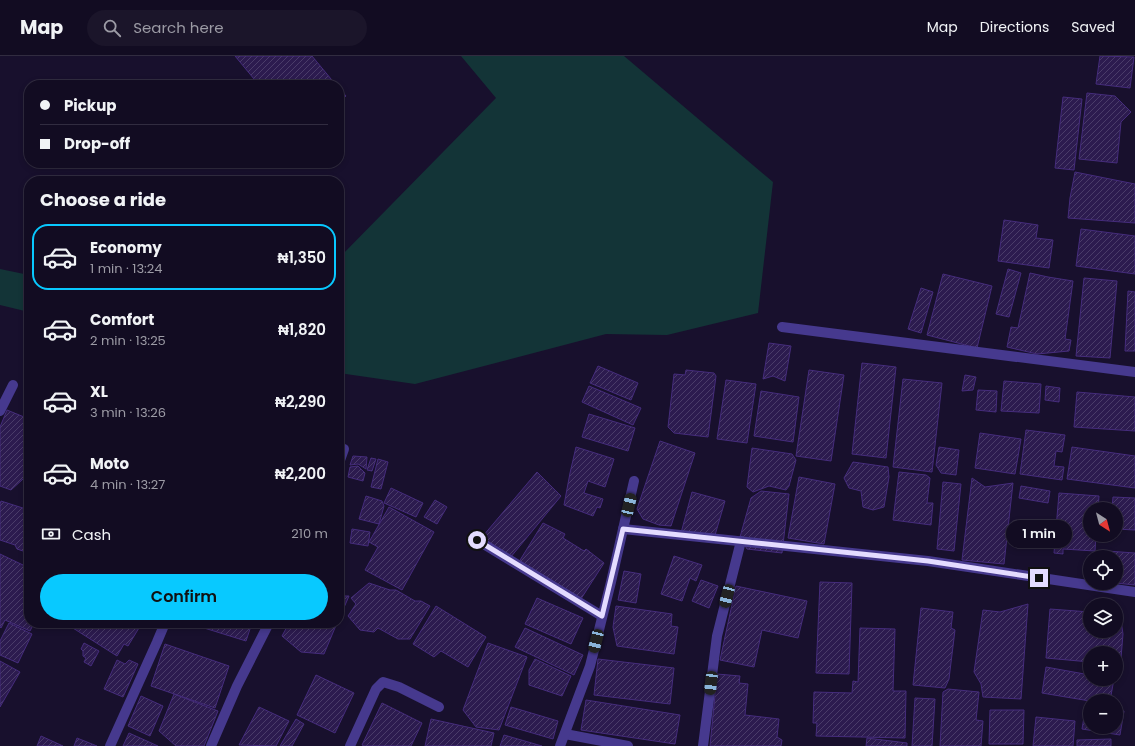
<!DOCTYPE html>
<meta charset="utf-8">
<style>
body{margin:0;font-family:Poppins,sans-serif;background:#1b152a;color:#f1f3f6;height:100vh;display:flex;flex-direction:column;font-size:15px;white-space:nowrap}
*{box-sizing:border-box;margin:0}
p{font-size:13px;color:#9c9ba5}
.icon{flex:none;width:22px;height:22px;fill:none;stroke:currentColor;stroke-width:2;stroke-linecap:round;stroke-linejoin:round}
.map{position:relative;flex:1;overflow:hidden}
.panel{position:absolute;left:24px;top:120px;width:320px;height:452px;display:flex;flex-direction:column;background:#120c22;border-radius:16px;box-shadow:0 2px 6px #0003,0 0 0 1px #312c40}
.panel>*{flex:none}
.banner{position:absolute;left:24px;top:24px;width:320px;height:88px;border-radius:16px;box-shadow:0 2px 6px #0003,0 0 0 1px #312c40;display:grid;align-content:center;height:88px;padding:0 16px;background:#120c22}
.needle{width:26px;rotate:144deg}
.controls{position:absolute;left:1083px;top:446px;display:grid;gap:8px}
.controls a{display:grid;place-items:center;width:40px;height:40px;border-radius:50%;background:#120c22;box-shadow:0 2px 6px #0003,0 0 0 1px #312c40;font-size:20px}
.end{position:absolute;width:18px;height:18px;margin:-9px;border:5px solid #e4dcff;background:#111;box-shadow:0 0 0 2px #111}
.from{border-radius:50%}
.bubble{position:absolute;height:28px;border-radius:14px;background:#120c22;box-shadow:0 2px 6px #0003,0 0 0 1px #312c40;font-size:13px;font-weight:600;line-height:28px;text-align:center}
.car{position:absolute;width:12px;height:24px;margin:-12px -6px;border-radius:5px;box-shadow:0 0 3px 1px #0007;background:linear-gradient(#222 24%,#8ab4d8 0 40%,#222 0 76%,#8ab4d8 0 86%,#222 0)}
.banner b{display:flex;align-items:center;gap:14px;height:38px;font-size:15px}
.banner b+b{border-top:1px solid #312c40}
.banner i{width:10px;height:10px;background:#f1f3f6}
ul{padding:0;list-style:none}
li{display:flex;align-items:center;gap:12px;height:66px;margin:0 8px 6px;padding:0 8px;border:2px solid transparent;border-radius:16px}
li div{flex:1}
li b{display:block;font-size:15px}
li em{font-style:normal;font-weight:600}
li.selected{border-color:#08c9ff}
li>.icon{width:36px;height:36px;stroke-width:1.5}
h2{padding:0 16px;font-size:18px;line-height:48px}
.pay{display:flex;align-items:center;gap:10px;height:44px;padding:0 16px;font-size:15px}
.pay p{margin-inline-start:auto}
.action{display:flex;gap:8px;margin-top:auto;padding:8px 16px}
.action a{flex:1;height:46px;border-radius:24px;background:#08c9ff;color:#111;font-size:16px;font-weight:600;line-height:46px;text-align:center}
header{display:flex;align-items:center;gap:24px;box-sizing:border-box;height:56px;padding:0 20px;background:#120c22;border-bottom:1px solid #312c40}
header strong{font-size:19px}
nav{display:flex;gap:22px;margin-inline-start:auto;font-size:14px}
.search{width:280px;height:36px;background:#1b152a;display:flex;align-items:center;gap:10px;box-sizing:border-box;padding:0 14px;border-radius:22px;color:#9c9ba5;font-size:15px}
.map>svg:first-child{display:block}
.green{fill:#133437}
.building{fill:url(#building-hatch);stroke:#452c7c}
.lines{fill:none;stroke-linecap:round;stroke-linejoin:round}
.minor{stroke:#46398e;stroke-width:10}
.route{stroke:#e4dcff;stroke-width:5}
</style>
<header>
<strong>Map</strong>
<div class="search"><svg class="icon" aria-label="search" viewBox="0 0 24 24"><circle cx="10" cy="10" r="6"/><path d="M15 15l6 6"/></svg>Search here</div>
<nav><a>Map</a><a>Directions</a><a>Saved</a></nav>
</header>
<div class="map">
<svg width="1135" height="690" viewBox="0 0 1135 690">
<defs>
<pattern id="building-hatch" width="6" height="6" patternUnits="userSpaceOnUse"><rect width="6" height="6" fill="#2c1b4f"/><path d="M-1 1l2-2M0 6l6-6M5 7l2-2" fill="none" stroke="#4a3c69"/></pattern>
</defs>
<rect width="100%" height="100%" fill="#18102d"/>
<g class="green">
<path d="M461 0H624L773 126 758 257 667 279 606 278 415 328 339 317V202L496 42Z"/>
<path d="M0 213 29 219V256L0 249Z"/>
</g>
<g class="building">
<path d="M235 0H312L336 29H259Z"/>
<path d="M1100 0 1134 1 1130 32 1096 28Z"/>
<path d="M339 32 346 40 339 46Z"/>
<path d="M1087 37 1115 40 1131 56 1121 66 1117 107 1079 103Z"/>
<path d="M1063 41 1082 43 1074 114 1055 112Z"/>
<path d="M1075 116 1135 128V167L1068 162 1070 142Z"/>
<path d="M1004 164 1038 169 1036 182 1053 184 1049 212 998 205Z"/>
<path d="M1081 173 1135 180V218L1076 210Z"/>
<path d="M1008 213 1021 217 1009 261 996 258Z"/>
<path d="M1030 217 1048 221 1073 225 1065 283 1071 284 1069 295 1037 298 1007 291 1011 271 1018 272Z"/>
<path d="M943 218 992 230 977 292 927 279Z"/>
<path d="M1084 222 1117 225 1110 302 1076 300Z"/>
<path d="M921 232 933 236 921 277 908 273Z"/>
<path d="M1128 235 1135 236V295H1125Z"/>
<path d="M769 287 791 290 785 325 773 320 763 323Z"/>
<path d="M862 307 896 311 886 402 852 398Z"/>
<path d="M598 310 638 327 631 344 590 327Z"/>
<path d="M686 314 714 317 716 320 708 381 674 377 668 371 674 318 685 319Z"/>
<path d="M809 314 844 319 831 405 796 400Z"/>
<path d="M965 319 976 321 973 334 962 335Z"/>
<path d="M903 323 942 327 932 416 893 411Z"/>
<path d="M726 324 756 328 747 387 717 383Z"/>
<path d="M1004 325 1041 328 1039 357 1001 355Z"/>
<path d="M589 330 641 352 633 369 582 346Z"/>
<path d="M1046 330 1060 332 1059 346 1045 344Z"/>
<path d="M978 334 997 335 996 356 976 354Z"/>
<path d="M761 335 799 341 793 386 754 380Z"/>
<path d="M1077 336 1135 341V375L1074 371Z"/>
<path d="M7 354 29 363V425L23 423 11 434 0 430V371Z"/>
<path d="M589 358 635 372 628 395 582 381Z"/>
<path d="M1026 374 1065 379 1062 396 1056 395 1054 410 1064 411 1062 424 1020 418Z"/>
<path d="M980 377 1021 383 1015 418 975 412Z"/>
<path d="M660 385 695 397 671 470 659 469 643 463 637 453Z"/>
<path d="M576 391 614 403 605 431 588 425 584 437 603 443 600 452 597 451 593 460 564 449 570 417Z"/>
<path d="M939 391 959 394 956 419 941 417 936 409Z"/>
<path d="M1072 391 1135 400V432L1067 423Z"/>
<path d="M752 392 792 398 796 404 789 430 786 434 769 430 753 436 747 431Z"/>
<path d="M353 400 367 401 366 413 358 408 350 409Z"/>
<path d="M371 402 376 403 372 415 367 414Z"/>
<path d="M378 403 388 406 381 433 371 431Z"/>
<path d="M853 406 888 411 889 421 884 451 873 454 863 451 861 435 849 432 844 422Z"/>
<path d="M358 410 365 417 363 425 348 421 350 411Z"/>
<path d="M537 416 561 440 510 502 497 494 483 480Z"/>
<path d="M899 416 926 419 930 422 927 447H933L931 469 893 464Z"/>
<path d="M799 421 835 428 824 488 788 482Z"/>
<path d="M972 422 985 431 1013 427 1004 508 962 504Z"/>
<path d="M943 426 961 428 954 495 937 493Z"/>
<path d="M1021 430 1050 435 1048 447 1019 442Z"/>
<path d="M391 432 423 447 416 461 384 447Z"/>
<path d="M761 435 789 438 782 497 747 493 740 481 751 442Z"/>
<path d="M692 436 725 445 713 486 681 477Z"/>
<path d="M1059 437 1099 440 1098 453H1090V479H1096L1095 495 1063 493V498L1054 497Z"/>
<path d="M366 440 382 445 384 450 379 468 359 463Z"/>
<path d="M1113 441 1135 442V474L1116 473V453H1112Z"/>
<path d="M435 444 447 451 437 468 424 461Z"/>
<path d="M1 445 29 454V497L17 493 15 489 0 484V448Z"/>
<path d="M389 451 434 476 402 534 365 514 378 491 369 486Z"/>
<path d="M543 467 565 478 563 482 584 495 586 493 604 507 579 546 517 509Z"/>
<path d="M352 473 370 476 368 490 350 487Z"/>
<path d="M1107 495 1135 497V529L1116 527V501H1107Z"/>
<path d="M0 498 23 509 25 505 29 507V567H34L30 575 5 564 1 572 0 571Z"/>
<path d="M674 500 702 509 696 525 690 522 682 545 661 538Z"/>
<path d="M624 515 641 518 636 547 618 544Z"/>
<path d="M701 524 718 530 709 552 692 545Z"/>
<path d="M820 526 852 527 849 618 816 617Z"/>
<path d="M369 527 390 534H396L415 545H421L430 550 410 583H398L378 572 374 576 360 574 348 560 356 548 351 542Z"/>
<path d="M736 530 807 545 798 582 762 574 754 611 720 604Z"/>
<path d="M339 540H349L339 563Z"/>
<path d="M537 542 583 562 571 588 525 568Z"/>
<path d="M1028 548 1021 643 983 641 981 628 974 616 983 554 1000 556Z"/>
<path d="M436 550 486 581 468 611 441 595 434 601 413 588Z"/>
<path d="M616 550 672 558 671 570 678 571 674 598 617 590 613 571Z"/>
<path d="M921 552 953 556 951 572 955 574 949 623 945 632 913 629Z"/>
<path d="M1050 553 1090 556V575H1116V558H1120L1123 578 1121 602 1116 607V597H1090V606L1046 602Z"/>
<path d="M9 567 32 578 18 607 0 599V585Z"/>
<path d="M65 567H142L128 590 124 588 117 600Z"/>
<path d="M188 567H252L246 585Z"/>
<path d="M289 567H337L324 598 301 596 282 580Z"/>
<path d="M525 572 583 599 574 619 515 591Z"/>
<path d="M860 572 895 573 893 635H906L905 682 816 680 817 667H813L814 636 852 637 853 625 858 626Z"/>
<path d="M84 587 99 595 91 610 84 606 86 602 83 600V595L81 593Z"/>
<path d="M488 587 527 601 499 674 476 671 463 654Z"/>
<path d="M165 588 229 610 215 652 151 630Z"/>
<path d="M535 603 571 620 562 640 529 629V614Z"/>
<path d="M598 603 674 612 670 648 594 639Z"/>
<path d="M117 604 125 608 129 604 138 608 123 641 104 633Z"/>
<path d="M0 605 20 616 0 651Z"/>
<path d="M1046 611 1090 619V623H1114L1110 645H1090L1042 637Z"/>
<path d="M717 618 740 620 739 627 748 628 745 659 779 663 777 681 782 684 781 690H710Z"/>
<path d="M316 619 354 637 335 677 297 659Z"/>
<path d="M948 633 979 636 976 664 983 665 981 690H940L943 636Z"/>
<path d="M174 638 218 655 204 690H176L159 675Z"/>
<path d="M141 640 163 650 150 680 128 670Z"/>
<path d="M915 642 935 643 932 690H912Z"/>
<path d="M586 644 680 659 675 688 581 674Z"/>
<path d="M382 647 422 667 411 690H364L362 689Z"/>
<path d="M1086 649 1090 650V671H1116V654L1124 655 1120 679 1082 673Z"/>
<path d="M259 651 289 665 276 690 239 689Z"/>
<path d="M511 651 558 665 553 683 505 669Z"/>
<path d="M990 654H1024L1023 688H989Z"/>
<path d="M1036 661 1075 665 1073 690H1033Z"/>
<path d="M296 663 304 668 292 690H280Z"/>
<path d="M431 663 494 677 491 690H425Z"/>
<path d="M129 677 158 690H123Z"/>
<path d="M504 679 542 690H500Z"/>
<path d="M41 680 63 690H37Z"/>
<path d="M77 682 97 690H74Z"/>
<path d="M867 682 907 687V690H866Z"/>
<path d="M1111 683V690H1077V684Z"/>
</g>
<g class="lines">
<g class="minor">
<path d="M782 271 1135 316"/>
<path d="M0 355 13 329"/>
<path d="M339 407 344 393"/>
<path d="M623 473 928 505 1135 536"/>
<path d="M477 484 602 560"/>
<path d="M565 678 628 690"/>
<path d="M110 690 157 586 165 567"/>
<path d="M211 690 237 630 269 567"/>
<path d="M350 690 376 633 383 626 399 631 439 651"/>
<path d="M560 690 590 610 611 526 634 425"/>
<path d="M703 690 717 580 741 485"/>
</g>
</g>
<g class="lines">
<path class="route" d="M477 484 602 560 623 473 928 505 1039 522"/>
</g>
</svg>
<div class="controls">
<a><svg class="needle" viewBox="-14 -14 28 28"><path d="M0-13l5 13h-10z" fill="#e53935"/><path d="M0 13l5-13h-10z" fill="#9c9ba5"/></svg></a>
<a><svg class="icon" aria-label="locate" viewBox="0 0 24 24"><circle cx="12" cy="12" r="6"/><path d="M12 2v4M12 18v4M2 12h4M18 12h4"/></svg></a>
<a><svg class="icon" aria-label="layers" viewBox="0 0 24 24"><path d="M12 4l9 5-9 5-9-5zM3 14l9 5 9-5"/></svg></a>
<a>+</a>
<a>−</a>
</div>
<i class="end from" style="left:477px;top:484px"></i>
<i class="end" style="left:1039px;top:522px"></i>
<div class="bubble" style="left:1006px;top:464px;width:66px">1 min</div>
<i class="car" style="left:629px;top:449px;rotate:13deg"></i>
<i class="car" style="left:727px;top:540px;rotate:195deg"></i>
<i class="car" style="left:596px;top:585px;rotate:194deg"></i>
<i class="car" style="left:711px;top:627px;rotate:187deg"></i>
<div class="banner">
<b><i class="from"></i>Pickup</b>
<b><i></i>Drop-off</b>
</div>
<section class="panel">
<h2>Choose a ride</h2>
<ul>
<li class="selected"><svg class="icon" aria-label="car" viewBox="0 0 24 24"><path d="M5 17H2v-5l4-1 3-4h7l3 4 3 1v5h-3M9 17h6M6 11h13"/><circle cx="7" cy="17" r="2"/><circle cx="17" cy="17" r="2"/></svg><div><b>Economy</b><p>1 min · 13:24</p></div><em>₦1,350</em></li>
<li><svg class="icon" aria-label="car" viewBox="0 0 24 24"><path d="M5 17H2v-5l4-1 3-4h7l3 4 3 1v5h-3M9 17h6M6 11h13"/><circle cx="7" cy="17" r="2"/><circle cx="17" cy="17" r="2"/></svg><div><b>Comfort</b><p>2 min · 13:25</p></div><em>₦1,820</em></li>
<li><svg class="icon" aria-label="car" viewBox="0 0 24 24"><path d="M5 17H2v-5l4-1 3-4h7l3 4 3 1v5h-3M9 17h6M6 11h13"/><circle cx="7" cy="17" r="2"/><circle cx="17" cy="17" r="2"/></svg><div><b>XL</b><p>3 min · 13:26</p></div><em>₦2,290</em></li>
<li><svg class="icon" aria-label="car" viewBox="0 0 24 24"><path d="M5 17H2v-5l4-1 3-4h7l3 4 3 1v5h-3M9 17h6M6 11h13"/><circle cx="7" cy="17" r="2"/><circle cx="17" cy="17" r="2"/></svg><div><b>Moto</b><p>4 min · 13:27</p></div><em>₦2,200</em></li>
</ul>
<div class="pay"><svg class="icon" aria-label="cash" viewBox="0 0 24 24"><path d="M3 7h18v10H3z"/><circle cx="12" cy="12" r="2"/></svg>Cash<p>210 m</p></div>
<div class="action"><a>Confirm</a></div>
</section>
</div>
